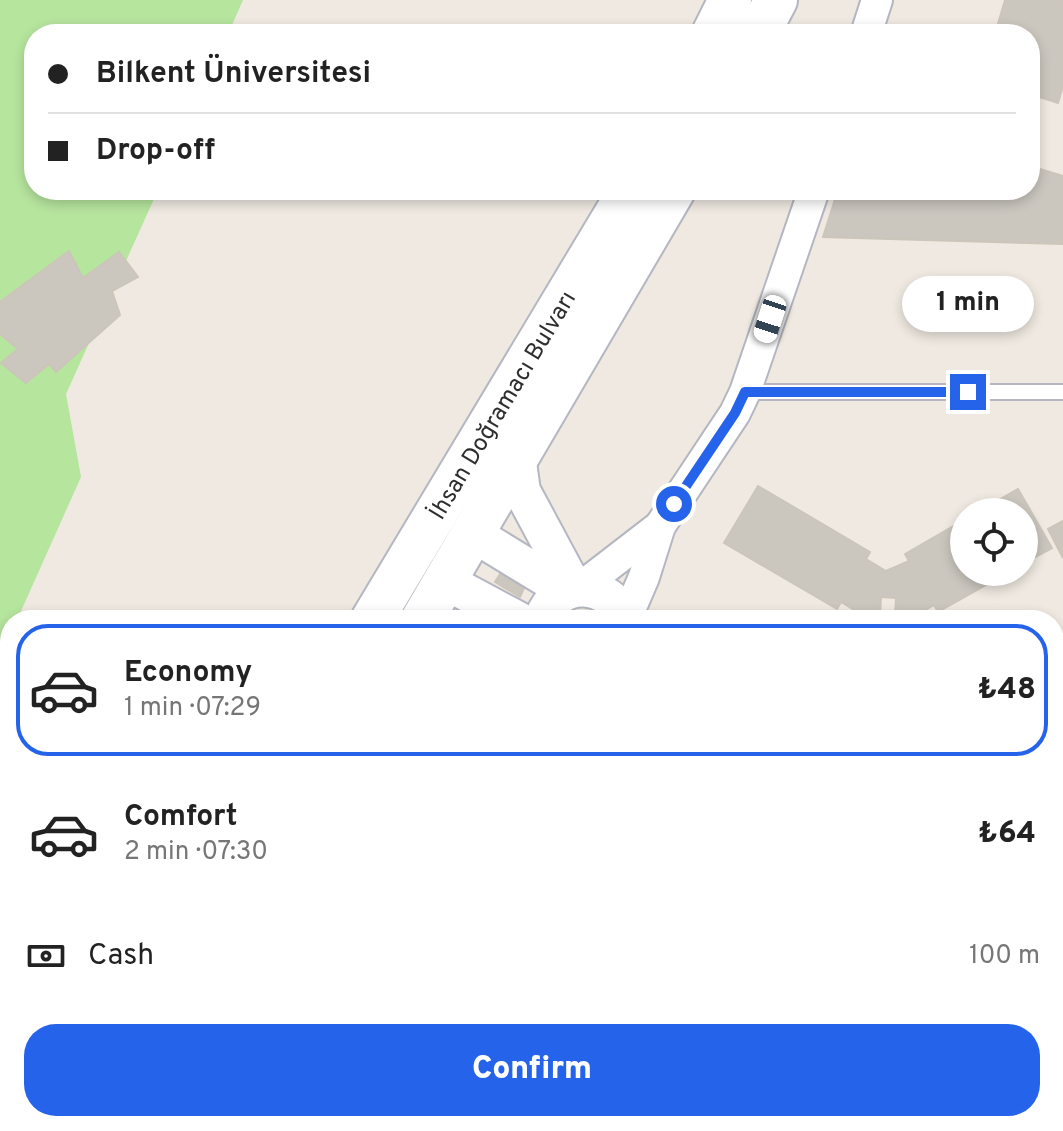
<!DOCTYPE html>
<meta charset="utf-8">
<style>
body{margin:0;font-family:Overpass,sans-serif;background:#f6f6f6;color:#222;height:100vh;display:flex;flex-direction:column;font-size:30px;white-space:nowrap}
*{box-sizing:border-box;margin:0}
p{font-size:26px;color:#767676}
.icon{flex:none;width:44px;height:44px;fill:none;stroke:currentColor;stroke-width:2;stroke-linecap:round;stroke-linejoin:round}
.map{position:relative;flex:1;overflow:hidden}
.side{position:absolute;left:0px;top:610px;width:1064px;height:522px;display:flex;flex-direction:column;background:#fff;border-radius:32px 32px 0 0;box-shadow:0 4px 12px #0003}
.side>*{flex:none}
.hud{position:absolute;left:24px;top:24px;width:1016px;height:176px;border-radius:32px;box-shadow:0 4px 12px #0003;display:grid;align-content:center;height:176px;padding:0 24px;background:#fff}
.fabs{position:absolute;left:950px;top:498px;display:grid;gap:16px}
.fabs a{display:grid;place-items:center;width:88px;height:88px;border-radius:50%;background:#fff;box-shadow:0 4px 12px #0003;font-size:40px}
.end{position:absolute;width:36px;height:36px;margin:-18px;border:10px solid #2563eb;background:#fff;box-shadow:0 0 0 4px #fff}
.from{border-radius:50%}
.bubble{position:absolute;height:56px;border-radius:28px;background:#fff;box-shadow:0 4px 12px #0003;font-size:26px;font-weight:800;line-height:56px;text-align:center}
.car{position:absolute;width:24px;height:48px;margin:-24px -12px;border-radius:10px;box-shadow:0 0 6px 2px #0007;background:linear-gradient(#fff 24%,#345 0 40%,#fff 0 76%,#345 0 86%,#fff 0)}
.hud b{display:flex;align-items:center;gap:28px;height:76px;font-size:30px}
.hud b+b{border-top:2px solid #e0e0e0}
.hud i{width:20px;height:20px;background:#222}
ul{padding:14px 0 0;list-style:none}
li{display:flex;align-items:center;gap:24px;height:132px;margin:0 16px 12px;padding:0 8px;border:4px solid transparent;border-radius:32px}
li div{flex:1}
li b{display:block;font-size:30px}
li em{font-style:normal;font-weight:800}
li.on{border-color:#2563eb}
li>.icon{width:72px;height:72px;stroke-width:1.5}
.pay{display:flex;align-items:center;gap:20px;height:88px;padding:0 24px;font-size:30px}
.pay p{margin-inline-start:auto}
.button{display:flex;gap:16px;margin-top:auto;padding:16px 24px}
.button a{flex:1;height:92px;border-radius:32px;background:#2563eb;color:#fff;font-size:32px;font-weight:800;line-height:92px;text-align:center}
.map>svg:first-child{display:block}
.green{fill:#b6e59e}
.building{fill:#cbc7bf;stroke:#cbc5ba;stroke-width:2}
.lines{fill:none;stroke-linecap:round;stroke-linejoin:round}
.service-casing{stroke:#b4b7c1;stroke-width:18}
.minor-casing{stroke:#b4b7c1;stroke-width:34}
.tertiary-casing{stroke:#b4b7c1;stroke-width:40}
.secondary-casing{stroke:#b4b7c1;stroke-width:46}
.service{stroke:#fff;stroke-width:14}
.minor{stroke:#fff;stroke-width:30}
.tertiary{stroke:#fff;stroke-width:36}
.secondary{stroke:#fff;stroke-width:42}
.route{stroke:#2563eb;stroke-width:10}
.labels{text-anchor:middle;stroke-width:6;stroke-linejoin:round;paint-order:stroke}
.street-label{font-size:24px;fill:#2e2e2e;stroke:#fff}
</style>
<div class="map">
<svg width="1063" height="1131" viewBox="0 0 1063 1131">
<rect width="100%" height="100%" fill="#efe9e1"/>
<path class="green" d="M0 0H243L228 34H34V190H158L66 394 81 477 17 620H10V637L0 659Z"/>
<g class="building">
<path d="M1005 0H1063V86L1058 103 1030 94V34H995Z"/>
<path d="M1030 166 1063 176V244L823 237 838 190H1030Z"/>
<path d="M69 251 83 278 119 252 138 277 112 291 120 315 56 372 49 364 26 383 1 363 18 349 0 334V302Z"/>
<path d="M758 486 870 552 866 559 886 571 909 561 905 554 964 520V572H1009L938 612 934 605 914 617 895 616 896 598 881 597 880 615 861 614 841 602 837 609 724 543Z"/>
<path d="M1018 489 1052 548 1024 563V512H978Z"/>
<path d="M1063 521V558L1048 529Z"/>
<path d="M500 574 524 588 520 597 495 582Z"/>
<path d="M1054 810 1063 816V895L1054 889Z"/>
<path d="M333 1122H389L387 1131H331Z"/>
<path d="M414 1122H510L507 1131H447Z"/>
</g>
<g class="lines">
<g class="service-casing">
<g id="service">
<path d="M745 392H1063"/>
<path d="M1054 691 1063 692"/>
<path d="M1054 1031 1063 1029"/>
<path d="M972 1131 974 1122"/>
</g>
</g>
<g class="minor-casing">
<g id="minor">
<path d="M866 34 877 0"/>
<path d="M581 587 660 526"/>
<path d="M626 619 644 577 660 526 735 413 745 392 814 190"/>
<path d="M283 1131 286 1122"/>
</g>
</g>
<g class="tertiary-casing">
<g id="tertiary">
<path d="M517 456 522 491 574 588"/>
<path d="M472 533 567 591"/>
<path d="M445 581 518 620"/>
<path d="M542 620C557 576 610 580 626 620"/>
<path d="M639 1122 640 1131"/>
</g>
</g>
<g class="secondary-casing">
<g id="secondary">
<path d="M713 34 730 0"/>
<path d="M758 34 776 0"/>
<path d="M372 620 630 190"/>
<path d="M422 620 674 190"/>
<path d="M145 1131 147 1122"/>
<path d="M188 1131 191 1122"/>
</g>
</g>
<use href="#service" class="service"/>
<use href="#minor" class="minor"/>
<use href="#tertiary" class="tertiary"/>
<use href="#secondary" class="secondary"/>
</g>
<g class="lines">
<path class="route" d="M674 504 735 413 745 392H968"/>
</g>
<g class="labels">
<g class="street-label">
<text transform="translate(502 405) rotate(-59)" y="8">İhsan Doğramacı Bulvarı</text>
</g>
</g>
</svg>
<div class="fabs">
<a><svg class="icon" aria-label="locate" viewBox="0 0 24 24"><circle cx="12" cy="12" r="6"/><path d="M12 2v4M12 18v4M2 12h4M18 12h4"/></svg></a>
</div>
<i class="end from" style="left:674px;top:504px"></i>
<i class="end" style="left:968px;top:392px"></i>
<div class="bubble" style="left:902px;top:276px;width:132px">1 min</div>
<i class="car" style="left:770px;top:319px;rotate:198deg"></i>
<div class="hud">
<b><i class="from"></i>Bilkent Üniversitesi</b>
<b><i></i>Drop-off</b>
</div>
<section class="side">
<ul>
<li class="on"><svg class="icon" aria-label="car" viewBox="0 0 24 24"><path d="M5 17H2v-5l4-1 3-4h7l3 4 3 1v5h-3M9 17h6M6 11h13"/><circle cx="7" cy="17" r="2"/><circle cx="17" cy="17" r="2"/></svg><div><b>Economy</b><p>1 min · 07:29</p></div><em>₺48</em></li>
<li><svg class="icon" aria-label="car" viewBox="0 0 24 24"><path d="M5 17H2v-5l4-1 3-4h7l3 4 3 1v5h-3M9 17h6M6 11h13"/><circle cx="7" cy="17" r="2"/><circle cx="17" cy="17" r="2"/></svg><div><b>Comfort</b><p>2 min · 07:30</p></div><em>₺64</em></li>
</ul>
<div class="pay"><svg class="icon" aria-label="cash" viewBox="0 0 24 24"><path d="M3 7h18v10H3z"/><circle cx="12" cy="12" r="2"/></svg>Cash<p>100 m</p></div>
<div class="button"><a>Confirm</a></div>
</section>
</div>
